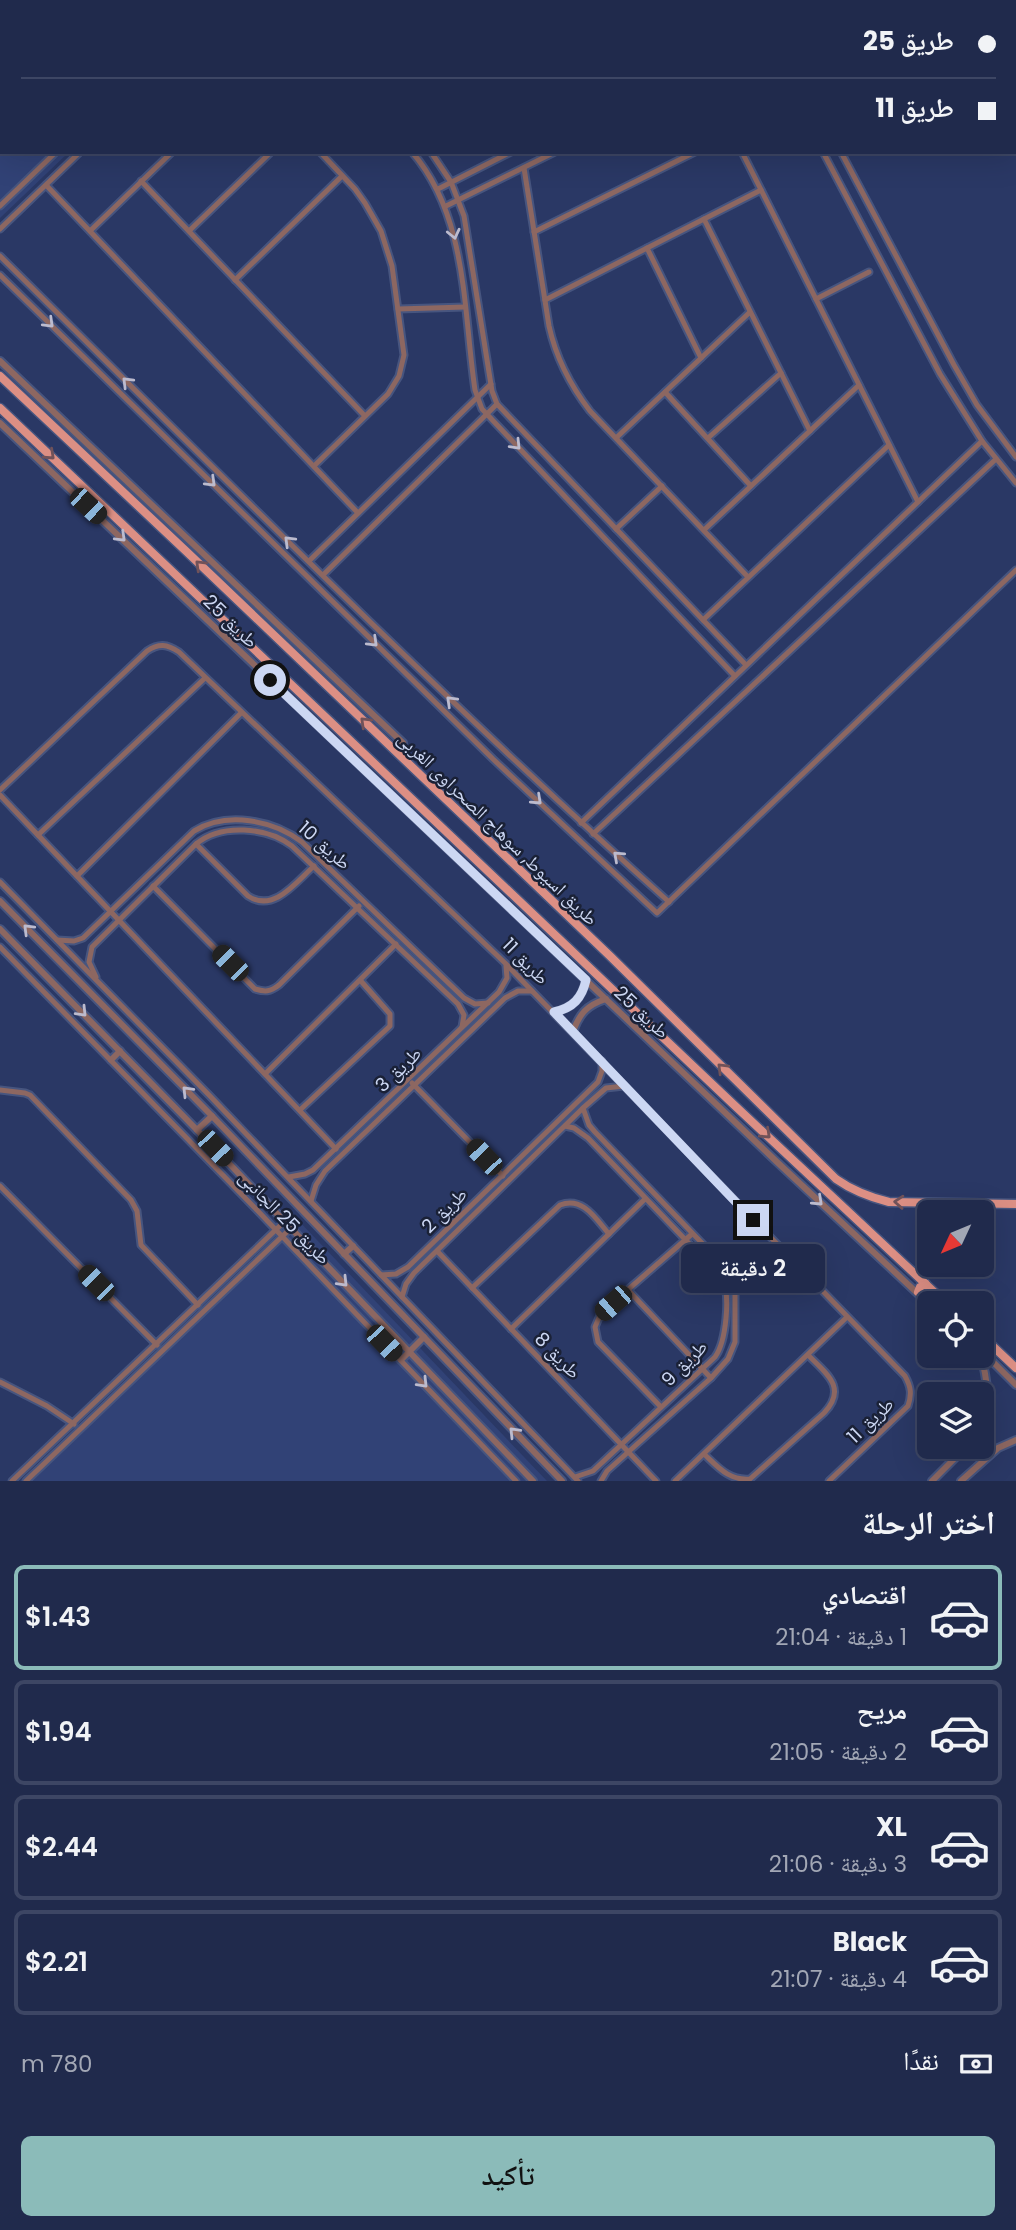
<!DOCTYPE html>
<html lang="ar">
<meta charset="utf-8">
<style>
body{margin:0;font-family:Poppins,"Noto Naskh Arabic",sans-serif;background:#2d3656;color:#f1f3f6;direction:rtl;height:100vh;display:flex;flex-direction:column;font-size:26px;white-space:nowrap}
*{box-sizing:border-box;margin:0}
p{font-size:23px;color:#a2a7b5}
.icon{flex:none;width:38px;height:38px;fill:none;stroke:currentColor;stroke-width:2;stroke-linecap:round;stroke-linejoin:round}
.map{position:relative;height:1481px;overflow:hidden;direction:ltr}
.side{display:flex;flex-direction:column;background:#202a4c;flex:1}
.side>*{flex:none}
.top-card{position:absolute;left:0px;top:0px;width:1017px;height:154px;box-shadow:0 7px 28px #0002,0 0 0 2px #3d4664;direction:rtl;display:grid;align-content:center;height:154px;padding:0 21px;background:#202a4c}
.needle{width:46px;rotate:226deg}
.controls{position:absolute;left:917px;top:1200px;display:grid;gap:14px}
.controls a{display:grid;place-items:center;width:77px;height:77px;border-radius:10px;background:#202a4c;box-shadow:0 7px 28px #0002,0 0 0 2px #3d4664;font-size:35px}
.end{position:absolute;width:32px;height:32px;margin:-16px;border:9px solid #ccd7f3;background:#111;box-shadow:0 0 0 4px #111}
.from{border-radius:50%}
.bubble{position:absolute;height:49px;border-radius:10px;background:#202a4c;box-shadow:0 7px 28px #0002,0 0 0 2px #3d4664;font-size:23px;font-weight:600;line-height:49px;text-align:center;direction:rtl}
.car{position:absolute;width:21px;height:42px;margin:-21px -10px;border-radius:9px;box-shadow:0 0 5px 2px #0007;background:linear-gradient(#222 24%,#8ab4d8 0 40%,#222 0 76%,#8ab4d8 0 86%,#222 0)}
.top-card b{display:flex;align-items:center;gap:24px;height:66px;font-size:26px}
.top-card b+b{border-top:2px solid #3d4664}
.top-card i{width:18px;height:18px;background:#f1f3f6}
ul{padding:0;list-style:none}
li{display:flex;align-items:center;gap:21px;height:105px;margin:0 14px 10px;padding:0 7px;border:4px solid #3d4664;border-radius:10px}
li div{flex:1}
li b{display:block;font-size:26px}
li em{font-style:normal;font-weight:600}
li.current{border-color:#8bbbb9}
li>.icon{width:63px;height:63px;stroke-width:1.5}
h2{padding:0 21px;font-size:32px;line-height:84px}
.pay{display:flex;align-items:center;gap:18px;height:77px;padding:0 21px;font-size:26px}
.pay p{margin-inline-start:auto}
.action{display:flex;gap:14px;margin-top:auto;padding:14px 21px}
.action a{flex:1;height:80px;border-radius:10px;background:#8bbbb9;color:#111;font-size:28px;font-weight:600;line-height:80px;text-align:center}
.map>svg:first-child{display:block}
.built{fill:#314276}
.lines{fill:none;stroke-linecap:round;stroke-linejoin:round}
.minor-casing{stroke:#47557f;stroke-width:9}
.tertiary-casing{stroke:#47557f;stroke-width:10}
.primary-casing{stroke:#47557f;stroke-width:11}
.minor{stroke:#8d6761;stroke-width:5}
.tertiary{stroke:#8d6761;stroke-width:6}
.primary{stroke:#dc8f84;stroke-width:8}
.oneway{stroke:#bcbbce}
.oneway2{stroke:#715259}
.route{stroke:#ccd7f3;stroke-width:9}
.labels{text-anchor:middle;stroke-width:5;stroke-linejoin:round;paint-order:stroke}
.street-label{font-size:19px;fill:#ccd7f3;stroke:#1a2136}
</style>
<div class="map">
<svg width="1016" height="1481" viewBox="0 0 1016 1481">
<rect width="100%" height="100%" fill="#2a3865"/>
<g class="built">
<path d="M0 0H228L226 2H2V152H69L0 218Z"/>
<path d="M296 1218 547 1481H20L134 1373Z"/>
</g>
<g class="lines">
<g class="minor-casing">
<g id="minor">
<path d="M264 0 265 2"/>
<path d="M283 0 285 2"/>
<path d="M371 0 373 2"/>
<path d="M457 0 458 2"/>
<path d="M591 0 592 2"/>
<path d="M662 0 663 2"/>
<path d="M745 0 746 2"/>
<path d="M763 0 764 2"/>
<path d="M19 2 21 0"/>
<path d="M214 2 216 0"/>
<path d="M237 2 239 0"/>
<path d="M319 2 320 0"/>
<path d="M0 20 2 18"/>
<path d="M412 152C468 217 463 310 475 390L482 409 735 676"/>
<path d="M431 152 451 182 464 216 492 391 497 404 746 665"/>
<path d="M742 152 918 502"/>
<path d="M823 152 940 374 982 441 1016 483"/>
<path d="M841 152 954 365 977 405 1016 457"/>
<path d="M524 168 549 326C556 358 570 385 590 411L748 577"/>
<path d="M141 181 365 416"/>
<path d="M46 185 358 513"/>
<path d="M438 189 511 152"/>
<path d="M0 206 56 152"/>
<path d="M446 206 555 152"/>
<path d="M704 219 810 431"/>
<path d="M0 229 80 152"/>
<path d="M90 231 172 152"/>
<path d="M189 231 271 152"/>
<path d="M534 232 695 152"/>
<path d="M647 248 701 358"/>
<path d="M0 256C220 474 438 695 669 902"/>
<path d="M0 275 493 759 657 913 1016 570"/>
<path d="M235 280 342 176"/>
<path d="M816 299 869 272"/>
<path d="M545 300 761 190"/>
<path d="M398 309 465 307"/>
<path d="M665 392 751 486"/>
<path d="M616 438 750 312"/>
<path d="M708 438 781 373"/>
<path d="M314 466 388 394 399 376 404 355 392 266 381 231 365 203 355 189 320 152"/>
<path d="M616 529 662 486"/>
<path d="M704 530 859 385"/>
<path d="M309 561 491 384"/>
<path d="M323 575 497 404"/>
<path d="M703 620 889 445"/>
<path d="M0 790 147 651C159 643 167 644 179 652L505 963 905 1376C911 1387 912 1394 908 1406L829 1481"/>
<path d="M0 795 336 1149"/>
<path d="M581 823 982 441"/>
<path d="M593 834 996 459"/>
<path d="M38 835 205 678"/>
<path d="M196 844 248 896C274 913 296 882 314 866"/>
<path d="M77 876 241 713"/>
<path d="M0 882 209 1095 578 1481"/>
<path d="M153 886 255 989C265 992 270 992 279 985L359 906"/>
<path d="M57 940 74 941 83 938 194 831C227 811 273 820 302 842L464 998 475 1004 488 1003"/>
<path d="M0 947 255 1208 516 1481"/>
<path d="M96 977 89 962 92 947 196 844C221 823 267 827 292 846L458 1004 464 1015 462 1027"/>
<path d="M265 1074 396 944"/>
<path d="M412 1083 503 1176"/>
<path d="M0 1090 25 1093 30 1095 131 1200 137 1211 141 1245 198 1305"/>
<path d="M583 1108 589 1125 595 1132 725 1267 731 1274 735 1287V1342L728 1359 711 1378 607 1471 601 1481"/>
<path d="M300 1110 390 1026V1014L360 980"/>
<path d="M565 1126 574 1128 588 1138 722 1278C731 1295 726 1342 715 1357L593 1471 575 1477"/>
<path d="M289 1177 305 1174 313 1170 499 992 507 978 506 966"/>
<path d="M0 1186 157 1345"/>
<path d="M311 1201 316 1185 325 1171 505 998 518 991H532"/>
<path d="M437 1251 656 1481"/>
<path d="M381 1275 396 1274 408 1267 598 1082 602 1071V1061"/>
<path d="M472 1288 560 1205C583 1196 596 1219 609 1234"/>
<path d="M628 1290 711 1378"/>
<path d="M402 1297 406 1284 414 1273 583 1108 606 1088 624 1086"/>
<path d="M511 1329 645 1199"/>
<path d="M0 1382 47 1406 74 1424"/>
<path d="M661 1407 598 1342 595 1327 601 1313 692 1234"/>
<path d="M704 1454C718 1467 729 1481 750 1479L824 1413C848 1388 826 1373 808 1355"/>
<path d="M12 1481 285 1221"/>
<path d="M26 1481 291 1228"/>
<path d="M675 1481 847 1317"/>
</g>
</g>
<g class="tertiary-casing">
<g id="tertiary">
<path d="M0 361 403 743"/>
<path d="M0 423 777 1162 929 1304"/>
<path d="M0 901 212 1116 562 1481"/>
<path d="M0 929 197 1130 533 1481"/>
<path d="M554 1012C573 1008 582 998 586 980"/>
<path d="M573 1032C579 1014 587 1005 606 999"/>
<path d="M111 1060 120 1051"/>
<path d="M197 1130 212 1116"/>
<path d="M344 1254 353 1246"/>
<path d="M982 1351 1016 1385"/>
<path d="M981 1356C987 1378 990 1399 982 1420"/>
<path d="M401 1360 424 1337"/>
<path d="M932 1481 966 1447"/>
<path d="M961 1481 998 1448 1016 1440"/>
</g>
</g>
<g class="primary-casing">
<g id="primary">
<path d="M0 376 187 552 610 956 836 1179C853 1191 869 1197 889 1202L1016 1204"/>
<path d="M0 408 732 1103 947 1304"/>
<path d="M918 1292 920 1287 926 1284"/>
<path d="M982 1336 1016 1368"/>
</g>
</g>
<use href="#minor" class="minor"/>
<use href="#tertiary" class="tertiary"/>
<use href="#primary" class="primary"/>
</g>
<defs><path id="oneway-chevron" d="M-2-3.5L2.5 0L-2 3.5" fill="none" stroke-width="1.6" stroke-linecap="round" stroke-linejoin="round" transform="scale(1.75)"/></defs>
<g class="oneway">
<use href="#oneway-chevron" transform="translate(454 234) rotate(77)"/>
<use href="#oneway-chevron" transform="translate(49 323) rotate(44)"/>
<use href="#oneway-chevron" transform="translate(127 382) rotate(-135)"/>
<use href="#oneway-chevron" transform="translate(516 445) rotate(46)"/>
<use href="#oneway-chevron" transform="translate(211 482) rotate(44)"/>
<use href="#oneway-chevron" transform="translate(121 537) rotate(44)"/>
<use href="#oneway-chevron" transform="translate(289 541) rotate(-135)"/>
<use href="#oneway-chevron" transform="translate(373 642) rotate(44)"/>
<use href="#oneway-chevron" transform="translate(451 701) rotate(-136)"/>
<use href="#oneway-chevron" transform="translate(537 800) rotate(43)"/>
<use href="#oneway-chevron" transform="translate(618 856) rotate(-138)"/>
<use href="#oneway-chevron" transform="translate(28 929) rotate(-135)"/>
<use href="#oneway-chevron" transform="translate(82 1012) rotate(46)"/>
<use href="#oneway-chevron" transform="translate(187 1091) rotate(-134)"/>
<use href="#oneway-chevron" transform="translate(818 1201) rotate(43)"/>
<use href="#oneway-chevron" transform="translate(343 1282) rotate(46)"/>
<use href="#oneway-chevron" transform="translate(423 1383) rotate(46)"/>
<use href="#oneway-chevron" transform="translate(514 1432) rotate(-134)"/>
</g>
<g class="oneway2">
<use href="#oneway-chevron" transform="translate(50 455) rotate(43)"/>
<use href="#oneway-chevron" transform="translate(200 565) rotate(-136)"/>
<use href="#oneway-chevron" transform="translate(365 722) rotate(-136)"/>
<use href="#oneway-chevron" transform="translate(722 1068) rotate(-135)"/>
<use href="#oneway-chevron" transform="translate(766 1134) rotate(43)"/>
<use href="#oneway-chevron" transform="translate(899 1202) rotate(-176)"/>
</g>
<g class="lines">
<path class="route" d="M270 680 586 980C582 998 573 1008 554 1012L753 1220"/>
</g>
<g class="labels">
<g class="street-label">
<text transform="translate(231 621) rotate(44)" y="7">طريق 25</text>
<text transform="translate(498 828) rotate(44)" y="7">طريق اسيوط, سوهاج الصحراوى الغربى</text>
<text transform="translate(325 845) rotate(41)" y="7">طريق 10</text>
<text transform="translate(526 961) rotate(45)" y="7">طريق 11</text>
<text transform="translate(642 1012) rotate(43)" y="7">طريق 25</text>
<text transform="translate(398 1069) rotate(-44)" y="7">طريق 3</text>
<text transform="translate(444 1210) rotate(-45)" y="7">طريق 2</text>
<text transform="translate(285 1217) rotate(46)" y="7">طريق 25 الجانبى</text>
<text transform="translate(558 1355) rotate(46)" y="7">طريق 8</text>
<text transform="translate(684 1363) rotate(-45)" y="7">طريق 9</text>
<text transform="translate(870 1420) rotate(-44)" y="7">طريق 11</text>
</g>
</g>
</svg>
<div class="controls">
<a><svg class="needle" viewBox="-14 -14 28 28"><path d="M0-13l5 13h-10z" fill="#e53935"/><path d="M0 13l5-13h-10z" fill="#a2a7b5"/></svg></a>
<a><svg class="icon" aria-label="locate" viewBox="0 0 24 24"><circle cx="12" cy="12" r="6"/><path d="M12 2v4M12 18v4M2 12h4M18 12h4"/></svg></a>
<a><svg class="icon" aria-label="layers" viewBox="0 0 24 24"><path d="M12 4l9 5-9 5-9-5zM3 14l9 5 9-5"/></svg></a>
</div>
<i class="end from" style="left:270px;top:680px"></i>
<i class="end" style="left:753px;top:1220px"></i>
<div class="bubble" style="left:681px;top:1244px;width:144px">2 دقيقة</div>
<i class="car" style="left:88px;top:506px;rotate:133deg"></i>
<i class="car" style="left:230px;top:963px;rotate:315deg"></i>
<i class="car" style="left:215px;top:1148px;rotate:136deg"></i>
<i class="car" style="left:484px;top:1157px;rotate:316deg"></i>
<i class="car" style="left:96px;top:1283px;rotate:315deg"></i>
<i class="car" style="left:613px;top:1303px;rotate:229deg"></i>
<i class="car" style="left:384px;top:1343px;rotate:136deg"></i>
<div class="top-card">
<b><i class="from"></i>طريق 25</b>
<b><i></i>طريق 11</b>
</div>
</div>
<section class="side">
<h2>اختر الرحلة</h2>
<ul>
<li class="current"><svg class="icon" aria-label="car" viewBox="0 0 24 24"><path d="M5 17H2v-5l4-1 3-4h7l3 4 3 1v5h-3M9 17h6M6 11h13"/><circle cx="7" cy="17" r="2"/><circle cx="17" cy="17" r="2"/></svg><div><b>اقتصادي</b><p>1 دقيقة · 21:04</p></div><em>$1.43</em></li>
<li><svg class="icon" aria-label="car" viewBox="0 0 24 24"><path d="M5 17H2v-5l4-1 3-4h7l3 4 3 1v5h-3M9 17h6M6 11h13"/><circle cx="7" cy="17" r="2"/><circle cx="17" cy="17" r="2"/></svg><div><b>مريح</b><p>2 دقيقة · 21:05</p></div><em>$1.94</em></li>
<li><svg class="icon" aria-label="car" viewBox="0 0 24 24"><path d="M5 17H2v-5l4-1 3-4h7l3 4 3 1v5h-3M9 17h6M6 11h13"/><circle cx="7" cy="17" r="2"/><circle cx="17" cy="17" r="2"/></svg><div><b>XL</b><p>3 دقيقة · 21:06</p></div><em>$2.44</em></li>
<li><svg class="icon" aria-label="car" viewBox="0 0 24 24"><path d="M5 17H2v-5l4-1 3-4h7l3 4 3 1v5h-3M9 17h6M6 11h13"/><circle cx="7" cy="17" r="2"/><circle cx="17" cy="17" r="2"/></svg><div><b>Black</b><p>4 دقيقة · 21:07</p></div><em>$2.21</em></li>
</ul>
<div class="pay"><svg class="icon" aria-label="cash" viewBox="0 0 24 24"><path d="M3 7h18v10H3z"/><circle cx="12" cy="12" r="2"/></svg>نقدًا<p>780 m</p></div>
<div class="action"><a>تأكيد</a></div>
</section>
